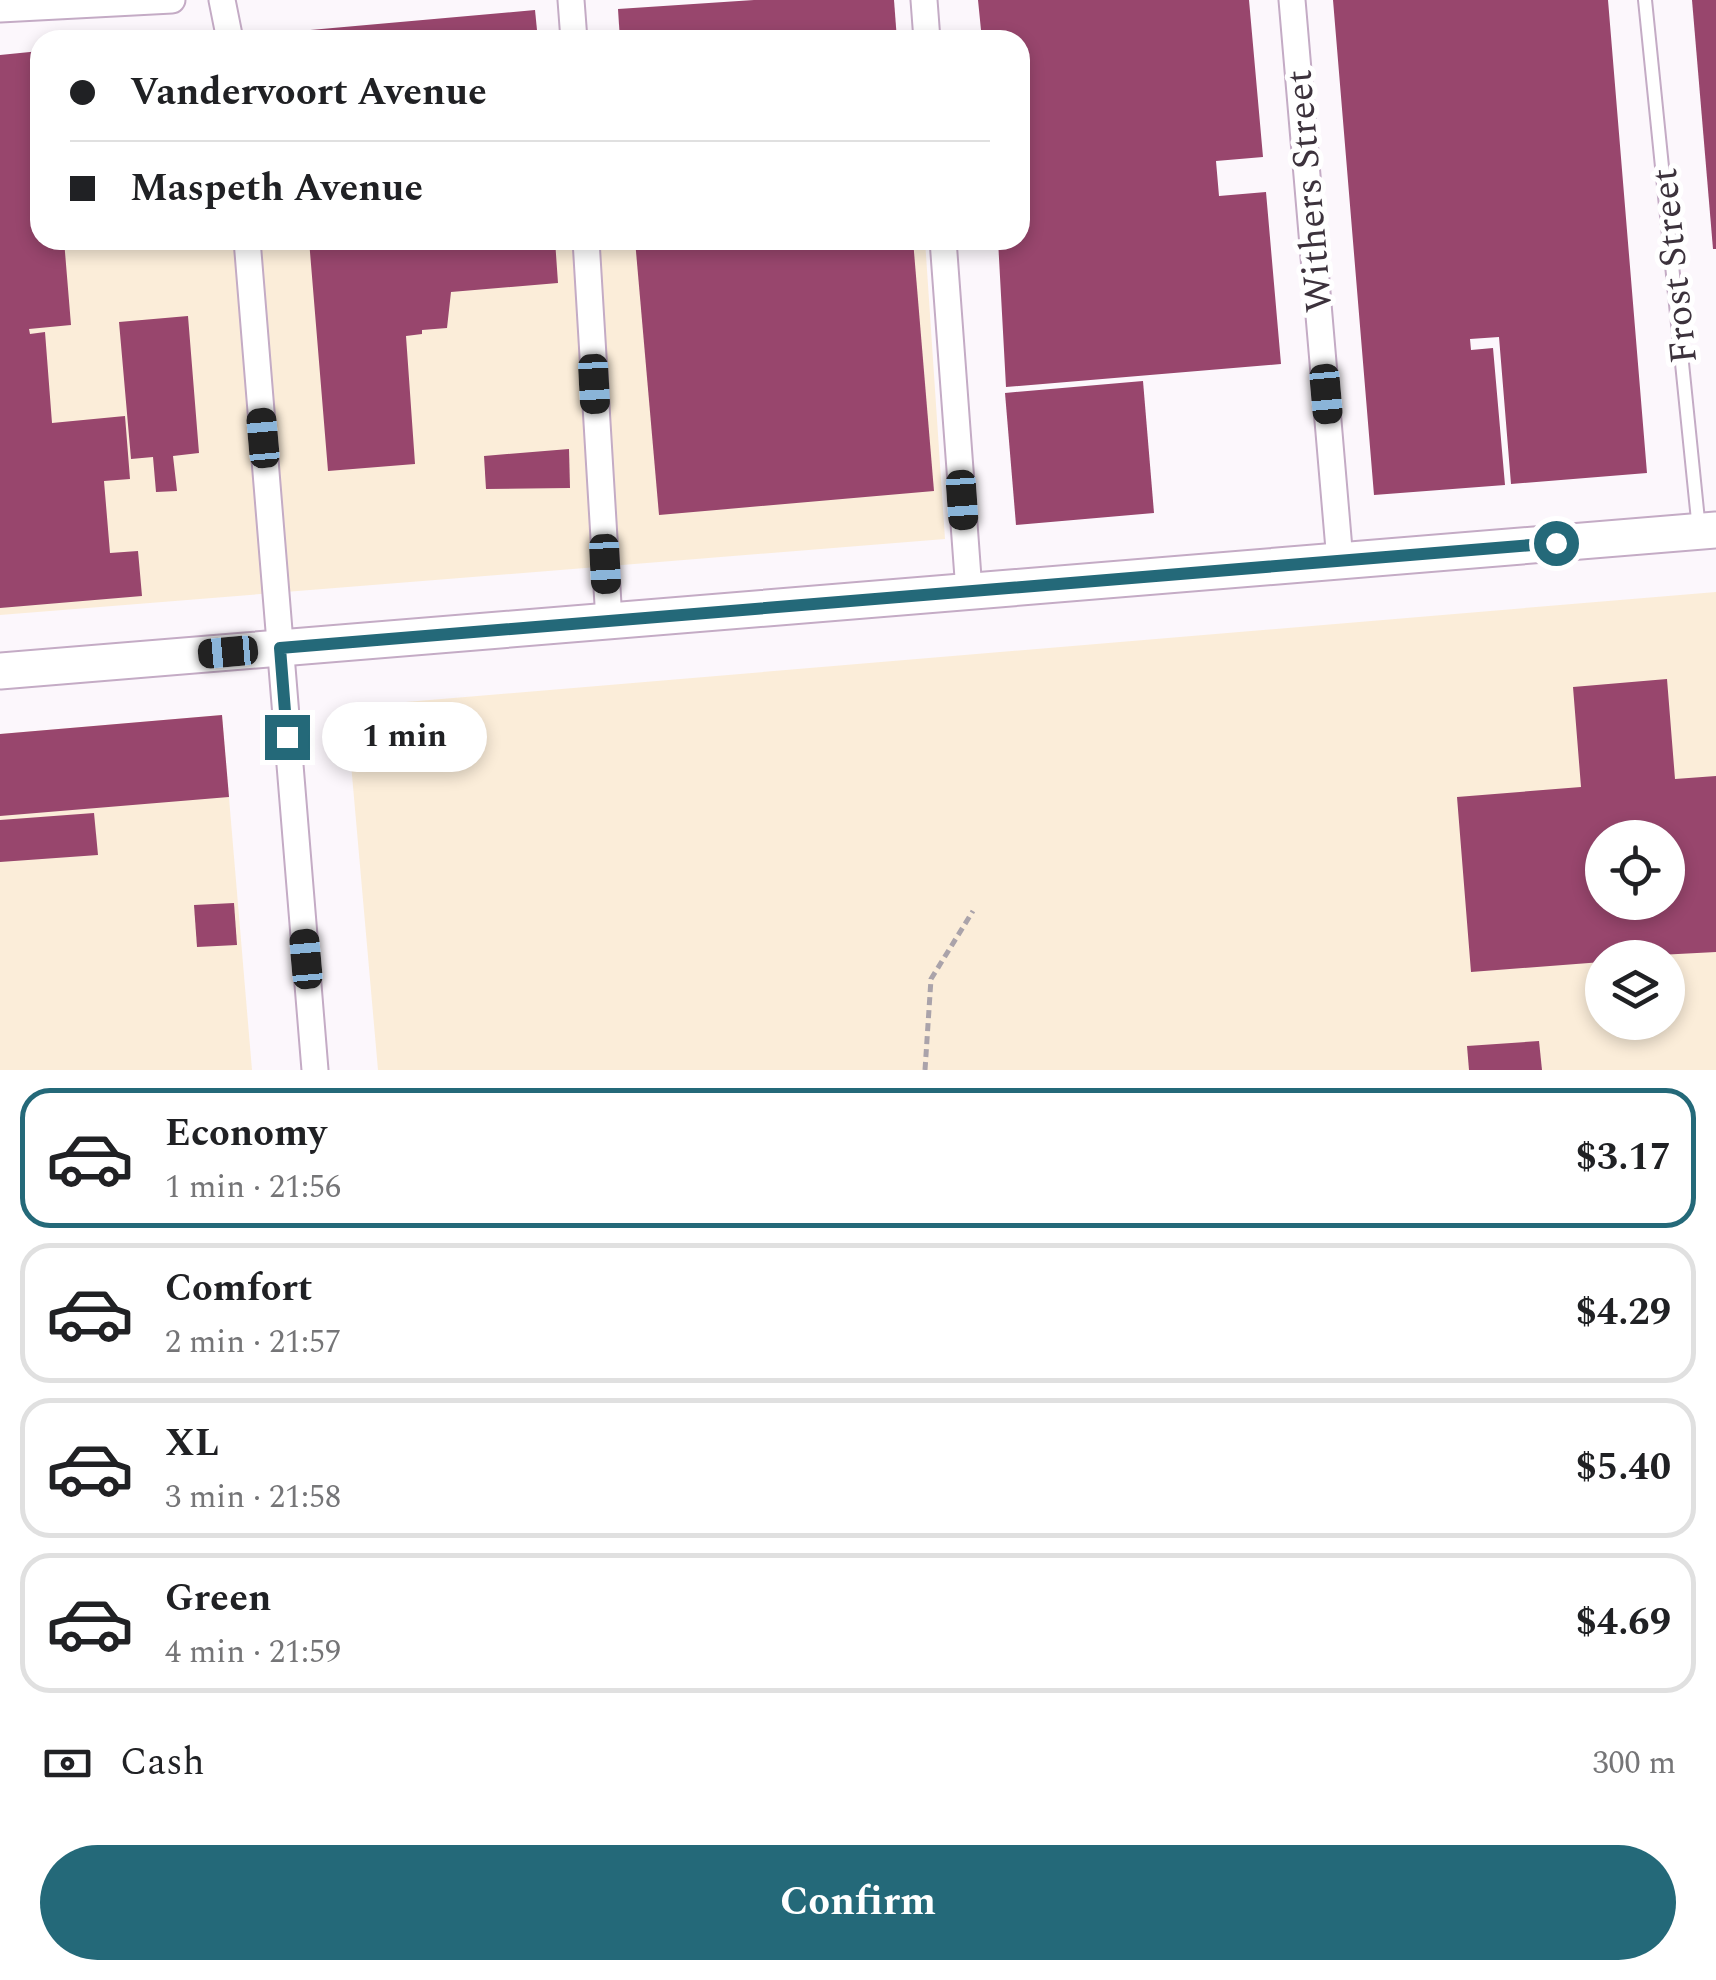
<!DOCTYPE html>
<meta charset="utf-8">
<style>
body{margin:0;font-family:Spectral,serif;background:#f2f2f2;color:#202124;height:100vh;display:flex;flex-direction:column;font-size:38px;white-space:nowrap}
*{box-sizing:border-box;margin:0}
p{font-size:32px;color:#757577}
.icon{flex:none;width:55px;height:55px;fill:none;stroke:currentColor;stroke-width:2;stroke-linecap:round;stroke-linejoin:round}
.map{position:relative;height:1070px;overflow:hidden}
.panel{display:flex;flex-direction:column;background:#fff;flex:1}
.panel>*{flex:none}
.banner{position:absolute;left:30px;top:30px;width:1000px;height:220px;border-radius:30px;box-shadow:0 5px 15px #0003;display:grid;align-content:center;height:220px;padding:0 40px;background:#fff}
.controls{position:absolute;left:1585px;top:820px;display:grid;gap:20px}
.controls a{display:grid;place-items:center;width:100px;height:100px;border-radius:50%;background:#fff;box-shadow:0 5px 15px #0003;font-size:50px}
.end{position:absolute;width:45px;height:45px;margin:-22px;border:12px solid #246979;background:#fff;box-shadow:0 0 0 5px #fff}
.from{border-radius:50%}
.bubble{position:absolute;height:70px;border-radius:35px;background:#fff;box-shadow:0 5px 15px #0003;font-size:32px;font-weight:700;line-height:70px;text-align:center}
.car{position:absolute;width:30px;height:60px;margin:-30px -15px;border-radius:12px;box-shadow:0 0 8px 2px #0007;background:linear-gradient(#222 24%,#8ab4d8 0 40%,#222 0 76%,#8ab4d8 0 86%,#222 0)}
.banner b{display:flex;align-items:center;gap:35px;height:95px;font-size:38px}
.banner b+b{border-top:2px solid #e0e0e0}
.banner i{width:25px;height:25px;background:#202124}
ul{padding:18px 0 0;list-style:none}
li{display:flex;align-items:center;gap:30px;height:140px;margin:0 20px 15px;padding:0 20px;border:5px solid #e0e0e0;border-radius:30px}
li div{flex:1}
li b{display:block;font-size:38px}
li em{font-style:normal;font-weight:700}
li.selected{border-color:#246979}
li>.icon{width:90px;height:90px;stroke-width:1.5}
.pay{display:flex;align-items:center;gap:25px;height:110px;padding:0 40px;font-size:38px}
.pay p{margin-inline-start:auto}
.primary-button{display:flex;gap:20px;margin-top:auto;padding:20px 40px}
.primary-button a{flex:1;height:115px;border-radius:60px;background:#246979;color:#fff;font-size:40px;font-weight:700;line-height:115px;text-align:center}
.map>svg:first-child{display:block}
.industrial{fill:#fbedd9;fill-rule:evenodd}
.building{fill:#98466d;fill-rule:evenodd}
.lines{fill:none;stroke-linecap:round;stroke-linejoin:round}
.lane-casing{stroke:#c4abc5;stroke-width:16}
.street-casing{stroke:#c4abc5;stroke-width:29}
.secondary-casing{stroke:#c4abc5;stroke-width:39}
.path{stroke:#aaa3aa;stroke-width:5;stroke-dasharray:8 5;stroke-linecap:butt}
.lane{stroke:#fff;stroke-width:12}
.street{stroke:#fff;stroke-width:25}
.secondary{stroke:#fff;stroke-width:35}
.route{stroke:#246979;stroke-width:12}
.labels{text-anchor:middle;stroke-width:10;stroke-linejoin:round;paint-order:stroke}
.street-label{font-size:38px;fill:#3c323c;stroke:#fff}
</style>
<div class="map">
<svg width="1716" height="1070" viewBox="0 0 1716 1070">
<rect width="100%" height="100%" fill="#fcf7fc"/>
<g class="industrial">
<path d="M0 58 40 240H925L945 539 0 615Z"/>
<path d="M1716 592V1070H378L346 707ZM1602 838H1668V902H1602ZM1602 958H1668V1022H1602Z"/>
<path d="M222 715 252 1070H0V734Z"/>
</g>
<g class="building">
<path d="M754 0H894L897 40H620L618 9Z"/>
<path d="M978 0H1249L1263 157 1216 161 1219 196 1266 192 1281 364 1006 387 998 240H1020V40H982Z"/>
<path d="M1333 0H1608L1647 473 1511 484 1499 337 1470 339 1471 350 1493 348 1505 485 1374 495Z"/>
<path d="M1692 0H1716V249H1713Z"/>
<path d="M535 10 538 40H299V31Z"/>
<path d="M40 51V240H64L71 325 29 329 30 334 45 332 52 423 125 416 130 479 104 481 110 553 138 551 142 596 0 608V55Z"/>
<path d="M309 240H555L558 283 451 292 447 328 422 330V334L406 336 415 464 328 471Z"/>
<path d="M635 240H913L934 491 659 515Z"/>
<path d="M188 316 199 453 173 456 177 491 156 492 153 457 131 459 119 322Z"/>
<path d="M1143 381 1154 513 1016 525 1005 393Z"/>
<path d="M569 449 570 488 486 489 484 456Z"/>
<path d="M1667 679 1675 779 1716 776V952L1602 958V962L1471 972 1457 797 1581 787 1573 687ZM1602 838H1668V902H1602Z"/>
<path d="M222 715 229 797 0 816V734Z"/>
<path d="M94 813 98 855 0 862V820Z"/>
<path d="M234 903 237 945 197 947 194 905Z"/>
<path d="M1539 1041 1542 1070H1469L1467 1046Z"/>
</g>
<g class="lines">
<g class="lane-casing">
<path id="lane" d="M1645 0 1699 530"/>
</g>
<g class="street-casing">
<g id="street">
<path d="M222 0 230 40"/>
<path d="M571 0 574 40"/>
<path d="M924 0 927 40"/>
<path d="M1292 0 1340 561"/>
<path d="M0 9 172 0"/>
<path d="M247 240 315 1070"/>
<path d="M586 240 609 621"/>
<path d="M943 240 969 591"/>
</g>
</g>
<g class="secondary-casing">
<path id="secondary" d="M0 671 1716 530"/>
</g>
<path class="path" d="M925 1070 931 979 973 911"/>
<use href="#lane" class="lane"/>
<use href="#street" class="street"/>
<use href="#secondary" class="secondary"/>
</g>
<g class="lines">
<path class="route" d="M287 737 280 648 1556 543"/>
</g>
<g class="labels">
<g class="street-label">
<text transform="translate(1308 191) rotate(-95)" y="13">Withers Street</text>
<text transform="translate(1673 266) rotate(-96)" y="13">Frost Street</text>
</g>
</g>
</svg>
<div class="controls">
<a><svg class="icon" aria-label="locate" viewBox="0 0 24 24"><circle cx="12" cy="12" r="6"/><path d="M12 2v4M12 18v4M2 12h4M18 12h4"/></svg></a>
<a><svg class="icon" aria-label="layers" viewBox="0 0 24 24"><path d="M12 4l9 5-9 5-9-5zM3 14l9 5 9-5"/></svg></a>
</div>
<i class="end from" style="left:1556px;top:543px"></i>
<i class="end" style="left:287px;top:737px"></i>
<div class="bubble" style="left:322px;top:702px;width:165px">1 min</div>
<i class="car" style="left:594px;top:384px;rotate:177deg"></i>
<i class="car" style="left:1326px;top:394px;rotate:175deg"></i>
<i class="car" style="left:263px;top:438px;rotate:355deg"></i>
<i class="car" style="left:962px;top:500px;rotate:176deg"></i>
<i class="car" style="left:605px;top:564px;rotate:177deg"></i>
<i class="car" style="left:228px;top:652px;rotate:265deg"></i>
<i class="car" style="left:306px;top:959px;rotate:355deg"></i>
<div class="banner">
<b><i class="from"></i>Vandervoort Avenue</b>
<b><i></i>Maspeth Avenue</b>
</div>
</div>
<section class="panel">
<ul>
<li class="selected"><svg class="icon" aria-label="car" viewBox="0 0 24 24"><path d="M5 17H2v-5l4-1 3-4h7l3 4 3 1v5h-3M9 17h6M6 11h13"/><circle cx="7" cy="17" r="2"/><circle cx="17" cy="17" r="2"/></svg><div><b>Economy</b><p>1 min · 21:56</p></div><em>$3.17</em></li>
<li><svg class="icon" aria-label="car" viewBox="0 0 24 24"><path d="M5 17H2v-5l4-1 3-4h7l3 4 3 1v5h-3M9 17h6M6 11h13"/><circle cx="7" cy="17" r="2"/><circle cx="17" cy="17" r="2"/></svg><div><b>Comfort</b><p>2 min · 21:57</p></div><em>$4.29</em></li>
<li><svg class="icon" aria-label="car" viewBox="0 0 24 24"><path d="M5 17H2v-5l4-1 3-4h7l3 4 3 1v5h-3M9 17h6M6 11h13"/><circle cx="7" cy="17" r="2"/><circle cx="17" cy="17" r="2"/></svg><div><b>XL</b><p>3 min · 21:58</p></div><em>$5.40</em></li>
<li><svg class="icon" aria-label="car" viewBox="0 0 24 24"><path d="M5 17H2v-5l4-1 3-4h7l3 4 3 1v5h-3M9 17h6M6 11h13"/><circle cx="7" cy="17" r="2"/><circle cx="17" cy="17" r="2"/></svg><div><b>Green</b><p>4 min · 21:59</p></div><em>$4.69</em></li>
</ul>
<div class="pay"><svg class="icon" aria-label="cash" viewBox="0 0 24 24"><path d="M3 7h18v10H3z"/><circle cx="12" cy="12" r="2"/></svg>Cash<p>300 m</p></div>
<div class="primary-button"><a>Confirm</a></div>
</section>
